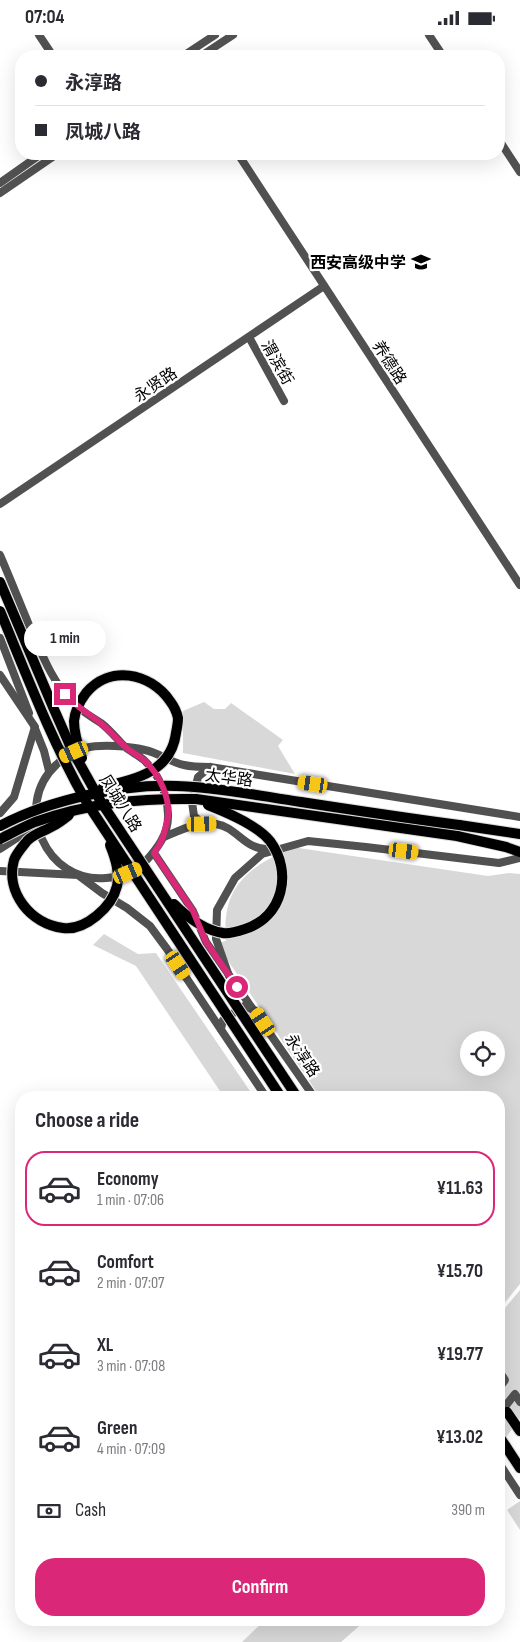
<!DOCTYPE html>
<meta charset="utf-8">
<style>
body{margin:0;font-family:"Sofia Sans Condensed","Noto Sans SC",sans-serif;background:#f2f2f3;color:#2b2b33;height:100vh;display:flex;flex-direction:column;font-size:19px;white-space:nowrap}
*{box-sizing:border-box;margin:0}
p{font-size:16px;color:#7c7c81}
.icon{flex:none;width:28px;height:28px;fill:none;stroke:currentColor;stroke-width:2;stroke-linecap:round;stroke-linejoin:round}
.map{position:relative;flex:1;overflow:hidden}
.sheet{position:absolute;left:15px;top:1056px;width:490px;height:535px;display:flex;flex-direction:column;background:#fff;border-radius:20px;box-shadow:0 5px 20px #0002}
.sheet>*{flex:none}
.top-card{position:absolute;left:15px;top:15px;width:490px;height:110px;border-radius:20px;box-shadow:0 5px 20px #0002;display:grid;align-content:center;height:110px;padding:0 20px;background:#fff}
.controls{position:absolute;left:460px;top:996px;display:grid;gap:10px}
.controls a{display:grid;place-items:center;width:45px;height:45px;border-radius:50%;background:#fff;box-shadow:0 5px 20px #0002;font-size:25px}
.end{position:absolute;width:22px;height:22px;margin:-11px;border:6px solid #db2777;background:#fff;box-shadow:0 0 0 2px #fff}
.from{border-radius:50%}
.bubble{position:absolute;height:35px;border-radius:18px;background:#fff;box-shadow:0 5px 20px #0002;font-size:16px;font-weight:700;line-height:35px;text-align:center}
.car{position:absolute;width:15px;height:30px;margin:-15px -8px;border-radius:6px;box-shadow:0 0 4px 1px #0007;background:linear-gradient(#f5c518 24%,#345 0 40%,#f5c518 0 76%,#345 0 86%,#f5c518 0)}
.top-card b{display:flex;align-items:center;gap:18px;height:48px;font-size:19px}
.top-card b+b{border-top:1px solid #e1e1e2}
.top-card i{width:12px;height:12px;background:#2b2b33}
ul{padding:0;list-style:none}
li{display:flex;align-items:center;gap:15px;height:75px;margin:0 10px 8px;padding:0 10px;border:2px solid transparent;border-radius:20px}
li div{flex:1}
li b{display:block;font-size:19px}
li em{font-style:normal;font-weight:700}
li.current{border-color:#db2777}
li>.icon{width:45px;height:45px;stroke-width:1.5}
h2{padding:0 20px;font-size:22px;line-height:60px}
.pay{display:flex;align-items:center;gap:12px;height:55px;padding:0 20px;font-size:19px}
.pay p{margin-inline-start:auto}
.primary-button{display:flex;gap:10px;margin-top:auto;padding:10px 20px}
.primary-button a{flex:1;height:58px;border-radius:20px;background:#db2777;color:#fff;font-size:20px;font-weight:700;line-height:58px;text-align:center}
.status{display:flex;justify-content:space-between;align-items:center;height:35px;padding:0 25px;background:#fff;direction:ltr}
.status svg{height:14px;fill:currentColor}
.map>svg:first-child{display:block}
.green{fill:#d8d8d8;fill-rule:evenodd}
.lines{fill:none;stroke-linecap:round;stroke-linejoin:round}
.major-tunnel{stroke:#d9d9d9;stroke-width:10;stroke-dasharray:10 5;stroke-linecap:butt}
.major-casing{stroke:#dbdbdb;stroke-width:12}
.minor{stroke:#515151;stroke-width:8}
.major{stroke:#000;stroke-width:10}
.major-bridge-casing{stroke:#dbdbdb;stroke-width:12;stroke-linecap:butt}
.major-bridge{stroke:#000;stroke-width:10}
.route{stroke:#db2777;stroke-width:6}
.labels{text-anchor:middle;stroke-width:4.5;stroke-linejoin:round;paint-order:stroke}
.poi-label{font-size:16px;font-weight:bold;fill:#000;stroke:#fff;text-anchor:end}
.street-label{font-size:16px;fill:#000;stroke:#fff}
</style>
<div class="status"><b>07:04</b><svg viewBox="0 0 49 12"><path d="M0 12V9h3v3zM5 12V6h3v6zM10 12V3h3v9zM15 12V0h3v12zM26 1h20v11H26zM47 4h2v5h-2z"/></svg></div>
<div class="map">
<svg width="520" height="1607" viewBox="0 0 520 1607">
<rect width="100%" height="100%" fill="#fff"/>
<g class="green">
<path d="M204 667 214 674H225L231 668 283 705 278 711 295 739 183 718V676Z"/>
<path d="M292 812 488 841 509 838 520 839V1249L503 1270 505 1273 520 1255V1383L499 1412V1062H320L216 908 226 906C222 861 239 838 279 819V817ZM469 1005H496V1032H469Z"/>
<path d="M104 899 138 919 156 918 254 1062H224L136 931 93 910Z"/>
<path d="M520 1466V1495L507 1475Z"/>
<path d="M265 1585H366L341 1607H242Z"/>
</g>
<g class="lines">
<path class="major-tunnel" d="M499 1364 507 1377"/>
<g class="major-casing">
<g id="major">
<path d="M459 790 520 799"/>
<path d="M457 801 506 812 520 817"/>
<path d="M507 1377 520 1396"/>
<path d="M499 1401 520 1433"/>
</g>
</g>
<g class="minor">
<path d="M39 0 53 21"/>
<path d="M429 0 443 21"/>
<path d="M183 21 215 0"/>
<path d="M201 21 233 0"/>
<path d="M499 105 520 137"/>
<path d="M238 119 520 550"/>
<path d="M0 148 41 119"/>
<path d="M0 158 57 119"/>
<path d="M249 302 284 366"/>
<path d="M0 469 324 251"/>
<path d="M0 520C10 543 19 566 29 590 42 619 51 645 73 668 81 676 92 682 101 688 110 695 117 704 125 712 131 717 138 720 144 725 159 740 167 758 168 779 169 799 157 814 144 828 133 838 121 842 106 843 46 849 12 771 56 730 64 722 74 715 85 713 101 709 129 711 145 715 159 718 170 727 184 730 192 732 202 732 210 732L520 782"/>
<path d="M0 603 29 678"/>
<path d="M0 640 35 692 14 762 0 778"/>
<path d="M34 691 44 716 49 736"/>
<path d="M203 789 194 781 192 767 198 742 210 732"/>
<path d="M164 802C181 795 197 786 216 789 238 792 245 817 272 814"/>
<path d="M0 814 17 803 37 794"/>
<path d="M154 818 193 876 206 907 314 1062"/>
<path d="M0 836 78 840 102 858 127 873 150 891 167 914 266 1062"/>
<path d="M229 941 216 904 217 875 235 843 262 819 308 806 366 812 499 828 520 823"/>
<path d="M221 994 223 985 244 971 254 975"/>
<path d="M499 1336 505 1345 499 1353"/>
<path d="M499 1379 515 1359 520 1367"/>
<path d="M499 1428 520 1460"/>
</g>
<use href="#major" class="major"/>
<g class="major-bridge-casing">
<g id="major-bridge">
<path d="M0 547 53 672 72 715 101 767 297 1062"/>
<path d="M0 576C27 641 52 707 87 768L281 1062"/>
<path d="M82 723C78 711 74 698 74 686 75 675 80 666 86 658 109 630 150 637 170 666 173 670 177 678 178 683 178 687 177 693 176 698 171 737 136 744 103 752"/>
<path d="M69 780C64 784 59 788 53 791 45 796 33 799 27 806 23 811 16 819 14 825 5 858 31 889 63 893 85 896 112 872 117 851 120 838 115 822 110 810"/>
<path d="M0 791C49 765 121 749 176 751 217 752 260 761 301 767 353 775 406 783 459 790"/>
<path d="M0 804C12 798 23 792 35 787 89 768 139 763 196 764L457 801"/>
<path d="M174 869C188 883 204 895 223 898 230 899 239 896 245 894 283 882 293 837 270 806 258 791 226 777 208 770"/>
</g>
</g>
<use href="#major-bridge" class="major-bridge"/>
</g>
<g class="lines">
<path class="route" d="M65 659C77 673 90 679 103 690 112 698 119 707 128 714 133 718 139 721 144 725 160 740 172 765 167 787 164 799 162 808 154 818L193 876 206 907 237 952"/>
</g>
<defs>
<g id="school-bare" transform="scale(1.5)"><path d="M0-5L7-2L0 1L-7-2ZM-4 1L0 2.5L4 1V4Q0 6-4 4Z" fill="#000" stroke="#fff" stroke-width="2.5" paint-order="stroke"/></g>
</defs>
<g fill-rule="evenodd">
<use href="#school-bare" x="421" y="227"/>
</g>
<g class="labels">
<g class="poi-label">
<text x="406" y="233">西安高级中学</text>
</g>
<g class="street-label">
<text transform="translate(278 327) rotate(61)" y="6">渭滨街</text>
<text transform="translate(390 327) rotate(57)" y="6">养德路</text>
<text transform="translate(155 349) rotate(-34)" y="6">永贤路</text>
<text transform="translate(229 742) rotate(7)" y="6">太华路</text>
<text transform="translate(121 768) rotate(58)" y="6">凤城八路</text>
<text transform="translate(303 1020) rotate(56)" y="6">永淳路</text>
</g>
</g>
</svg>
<div class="controls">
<a><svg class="icon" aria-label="locate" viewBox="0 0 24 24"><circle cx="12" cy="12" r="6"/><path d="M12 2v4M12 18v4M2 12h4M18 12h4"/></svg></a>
</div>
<i class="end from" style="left:237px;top:952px"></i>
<i class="end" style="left:65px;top:659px"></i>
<div class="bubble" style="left:24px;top:586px;width:82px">1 min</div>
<i class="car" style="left:74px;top:717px;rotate:246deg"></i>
<i class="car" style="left:313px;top:749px;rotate:279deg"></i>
<i class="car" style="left:202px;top:789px;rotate:89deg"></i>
<i class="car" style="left:404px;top:816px;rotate:97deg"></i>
<i class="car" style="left:128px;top:838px;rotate:67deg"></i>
<i class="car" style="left:178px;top:930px;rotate:146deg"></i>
<i class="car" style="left:263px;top:987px;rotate:326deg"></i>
<div class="top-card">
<b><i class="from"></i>永淳路</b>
<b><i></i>凤城八路</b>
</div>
<section class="sheet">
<h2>Choose a ride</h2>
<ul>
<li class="current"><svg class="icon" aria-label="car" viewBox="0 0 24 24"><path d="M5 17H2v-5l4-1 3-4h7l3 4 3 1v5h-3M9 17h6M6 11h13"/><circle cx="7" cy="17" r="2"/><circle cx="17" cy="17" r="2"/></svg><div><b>Economy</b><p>1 min · 07:06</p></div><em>¥11.63</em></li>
<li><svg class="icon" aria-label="car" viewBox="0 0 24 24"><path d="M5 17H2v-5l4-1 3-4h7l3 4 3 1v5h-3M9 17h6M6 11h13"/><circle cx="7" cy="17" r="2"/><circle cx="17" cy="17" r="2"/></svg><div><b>Comfort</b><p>2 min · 07:07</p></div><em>¥15.70</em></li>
<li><svg class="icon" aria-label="car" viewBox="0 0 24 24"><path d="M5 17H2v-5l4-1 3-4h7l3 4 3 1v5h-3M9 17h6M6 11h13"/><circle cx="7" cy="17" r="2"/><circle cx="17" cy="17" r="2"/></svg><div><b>XL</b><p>3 min · 07:08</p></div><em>¥19.77</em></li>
<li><svg class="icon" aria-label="car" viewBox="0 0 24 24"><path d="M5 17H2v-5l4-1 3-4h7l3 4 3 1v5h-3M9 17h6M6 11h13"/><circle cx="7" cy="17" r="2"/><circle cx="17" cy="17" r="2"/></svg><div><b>Green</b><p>4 min · 07:09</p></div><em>¥13.02</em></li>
</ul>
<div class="pay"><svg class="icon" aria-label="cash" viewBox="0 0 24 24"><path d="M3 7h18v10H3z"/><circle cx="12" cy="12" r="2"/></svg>Cash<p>390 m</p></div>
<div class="primary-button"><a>Confirm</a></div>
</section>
</div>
